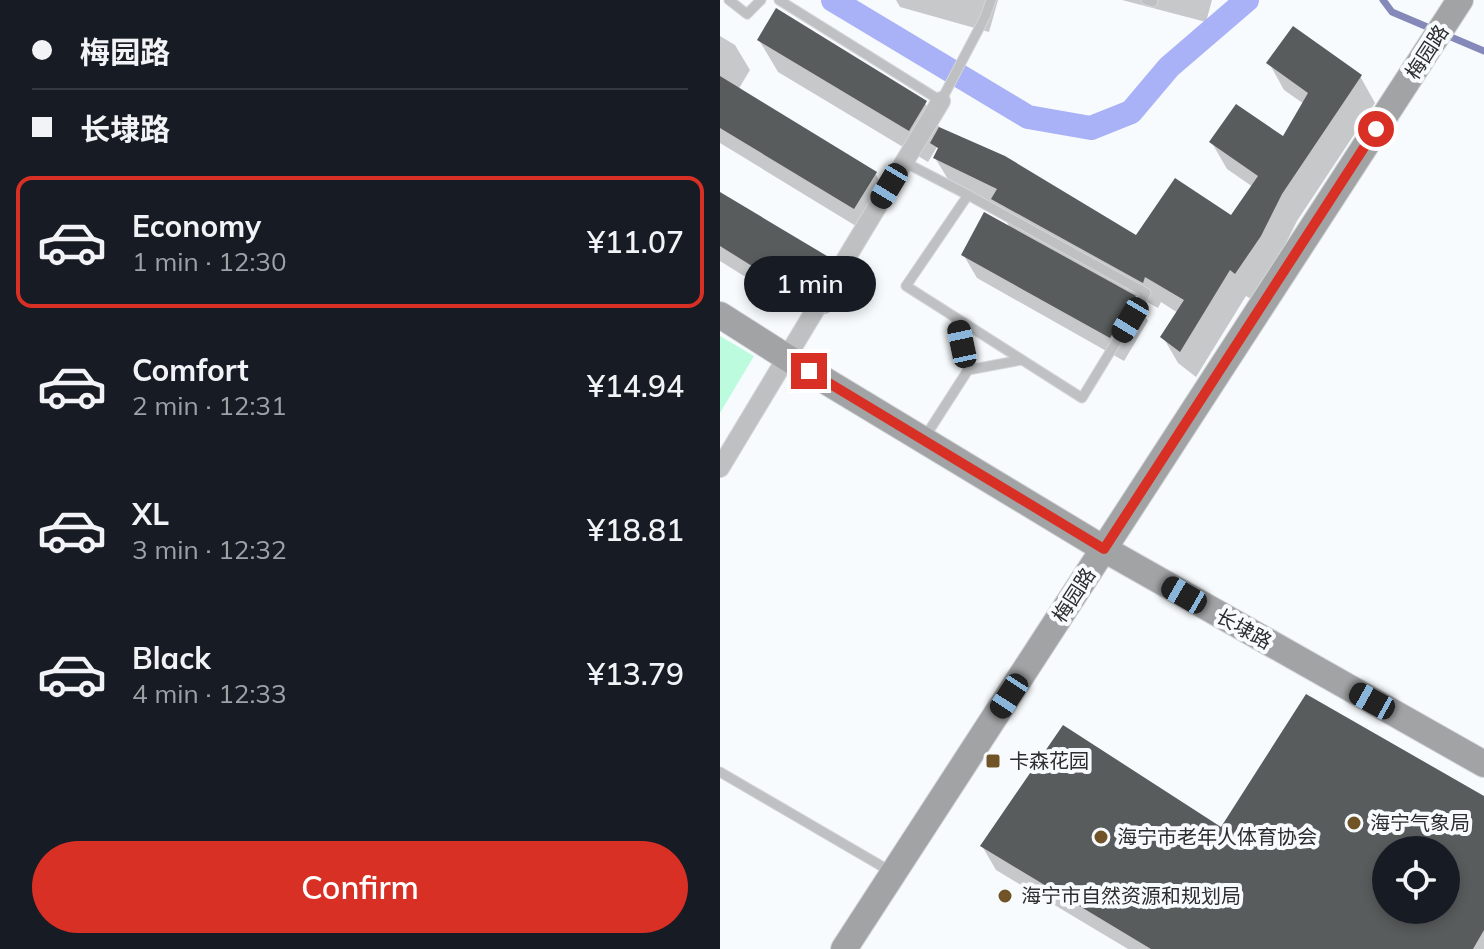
<!DOCTYPE html>
<meta charset="utf-8">
<style>
body{margin:0;font-family:Mulish,"Noto Sans SC",sans-serif;background:#242831;color:#f1f3f6;height:100vh;display:flex;flex-direction:column;font-size:30px;white-space:nowrap}
*{box-sizing:border-box;margin:0}
p{font-size:26px;color:#9ea1a6}
.icon{flex:none;width:44px;height:44px;fill:none;stroke:currentColor;stroke-width:2;stroke-linecap:round;stroke-linejoin:round}
.map{position:relative;flex:1;overflow:hidden}
.sheet{display:flex;flex-direction:column;background:#171b24;width:720px}
.sheet>*{flex:none}
.top-card{display:grid;align-content:center;height:176px;padding:0 32px;background:#171b24}
.tools{position:absolute;left:652px;top:836px;display:grid;gap:16px}
.tools a{display:grid;place-items:center;width:88px;height:88px;border-radius:50%;background:#171b24;box-shadow:0 4px 12px #0003;font-size:40px}
.end{position:absolute;width:36px;height:36px;margin:-18px;border:10px solid #d93025;background:#fff;box-shadow:0 0 0 4px #fff}
.from{border-radius:50%}
.bubble{position:absolute;height:56px;border-radius:28px;background:#171b24;box-shadow:0 4px 12px #0003;font-size:26px;font-weight:600;line-height:56px;text-align:center}
.car{position:absolute;width:24px;height:48px;margin:-24px -12px;border-radius:10px;box-shadow:0 0 6px 2px #0007;background:linear-gradient(#222 24%,#8ab4d8 0 40%,#222 0 76%,#8ab4d8 0 86%,#222 0)}
.top-card b{display:flex;align-items:center;gap:28px;height:76px;font-size:30px}
.top-card b+b{border-top:2px solid #363941}
.top-card i{width:20px;height:20px;background:#f1f3f6}
ul{padding:0;list-style:none}
li{display:flex;align-items:center;gap:24px;height:132px;margin:0 16px 12px;padding:0 16px;border:4px solid transparent;border-radius:16px}
li div{flex:1}
li b{display:block;font-size:30px}
li em{font-style:normal;font-weight:600}
li.active{border-color:#d93025}
li>.icon{width:72px;height:72px;stroke-width:1.5}
.primary-button{display:flex;gap:16px;margin-top:auto;padding:16px 32px}
.primary-button a{flex:1;height:92px;border-radius:48px;background:#d93025;color:#fff;font-size:32px;font-weight:600;line-height:92px;text-align:center}
main{display:flex;flex:1;min-height:0}
.map>svg:first-child{display:block}
.green{fill:#bdfbde}
.shadow{fill:#0003;fill-rule:evenodd}
.lines{fill:none;stroke-linecap:round;stroke-linejoin:round}
.stream{stroke:#8489ba;stroke-width:7}
.canal{stroke:#a9b1f7;stroke-width:24}
.building{fill:#595c5c;fill-rule:evenodd}
.lane-casing{stroke:#d3d6d8;stroke-width:11}
.street-casing{stroke:#d3d6d8;stroke-width:20}
.secondary-casing{stroke:#d3d6d8;stroke-width:28}
.lane{stroke:#bfc0c1;stroke-width:9}
.street{stroke:#bfc0c1;stroke-width:18}
.secondary{stroke:#a1a3a4;stroke-width:26}
.route{stroke:#d93025;stroke-width:10}
.poi-dot{fill:#705427;stroke:#f8fbfd;stroke-width:3}
.labels{text-anchor:middle;stroke-width:8;stroke-linejoin:round;paint-order:stroke}
.street-label{font-size:20px;fill:#2c2d2d;stroke:#f8fbfd}
.poi-label{font-size:20px;fill:#2c2d2d;stroke:#f8fbfd;text-anchor:start}
</style>
<main>
<section class="sheet">
<div class="top-card">
<b><i class="from"></i>梅园路</b>
<b><i></i>长埭路</b>
</div>
<ul>
<li class="active"><svg class="icon" aria-label="car" viewBox="0 0 24 24"><path d="M5 17H2v-5l4-1 3-4h7l3 4 3 1v5h-3M9 17h6M6 11h13"/><circle cx="7" cy="17" r="2"/><circle cx="17" cy="17" r="2"/></svg><div><b>Economy</b><p>1 min · 12:30</p></div><em>¥11.07</em></li>
<li><svg class="icon" aria-label="car" viewBox="0 0 24 24"><path d="M5 17H2v-5l4-1 3-4h7l3 4 3 1v5h-3M9 17h6M6 11h13"/><circle cx="7" cy="17" r="2"/><circle cx="17" cy="17" r="2"/></svg><div><b>Comfort</b><p>2 min · 12:31</p></div><em>¥14.94</em></li>
<li><svg class="icon" aria-label="car" viewBox="0 0 24 24"><path d="M5 17H2v-5l4-1 3-4h7l3 4 3 1v5h-3M9 17h6M6 11h13"/><circle cx="7" cy="17" r="2"/><circle cx="17" cy="17" r="2"/></svg><div><b>XL</b><p>3 min · 12:32</p></div><em>¥18.81</em></li>
<li><svg class="icon" aria-label="car" viewBox="0 0 24 24"><path d="M5 17H2v-5l4-1 3-4h7l3 4 3 1v5h-3M9 17h6M6 11h13"/><circle cx="7" cy="17" r="2"/><circle cx="17" cy="17" r="2"/></svg><div><b>Black</b><p>4 min · 12:33</p></div><em>¥13.79</em></li>
</ul>
<div class="primary-button"><a>Confirm</a></div>
</section>
<div class="map">
<svg width="764" height="949" viewBox="0 0 764 949">
<rect width="100%" height="100%" fill="#f8fbfd"/>
<path class="green" d="M0 336 34 356 0 413Z"/>
<g class="shadow">
<path d="M176 0H278L269 32 180 7Z"/>
<path d="M402 0H492L486 22Z"/>
<path d="M0 36 15 45 30 70 18 90 155 173 170 199 149 234 0 143Z"/>
<path d="M39 40 205 103 221 130 416 238 512 218 533 187 507 169 492 143 563 139 584 104 564 90 549 63 640 76 655 103 577 221 556 263 531 299 526 296 476 377 458 363 443 337 458 313 441 302 438 308 412 294 428 321 404 361 257 278 243 254 291 229 278 208 231 184 215 158 220 148 217 147 208 162 58 72Z"/>
<path d="M0 194 110 260 125 286 109 313 91 318 0 261Z"/>
<path d="M764 798V949H408L276 870 262 846 501 830ZM666 850H726V910H666Z"/>
</g>
<g class="lines">
<path class="stream" d="M663 0 672 12 764 51"/>
<path class="canal" d="M113 0 308 117 371 128 411 112 449 67 527 0"/>
</g>
<g class="building">
<path d="M56 8 207 101 189 131 37 40Z"/>
<path d="M573 26 642 75 562 194 541 236 515 274 510 270 460 352 440 337 464 300 425 277 423 283 271 199 277 189 213 158 218 148 210 143 219 127 285 156 416 235 455 178 511 215 538 176 489 142 516 104 563 136 588 93 546 63Z"/>
<path d="M0 76 157 172 134 209 0 128Z"/>
<path d="M0 192 112 259 95 288 75 293 0 246Z"/>
<path d="M264 212 416 296 390 338 241 255Z"/>
<path d="M586 694 764 796V930L753 949H431L260 846 343 725 501 827ZM666 850H726V910H666Z"/>
</g>
<g class="lines">
<g class="lane-casing">
<g id="lane">
<path d="M9 0 27 14 41 0"/>
<path d="M59 0 221 101 265 17 271 0"/>
<path d="M426 0 433 2"/>
<path d="M184 162 248 195"/>
<path d="M248 195 426 293 362 398 186 286Z"/>
<path d="M248 370 301 360"/>
<path d="M205 437 248 370 236 318"/>
<path d="M0 772 170 871"/>
</g>
</g>
<g class="street-casing">
<path id="street" d="M0 468 221 101"/>
</g>
<g class="secondary-casing">
<g id="secondary">
<path d="M0 315 66 357 384 549 764 764"/>
<path d="M124 949 740 0"/>
</g>
</g>
<use href="#lane" class="lane"/>
<use href="#street" class="street"/>
<use href="#secondary" class="secondary"/>
</g>
<g class="lines">
<path class="route" d="M89 371 384 549 656 129"/>
</g>
<g class="poi-dot">
<rect x="265" y="753" width="16" height="16" rx="4"/>
<circle cx="634" cy="823" r="8"/>
<circle cx="381" cy="837" r="8"/>
<circle cx="285" cy="896" r="8"/>
</g>
<g class="labels">
<g class="street-label">
<text transform="translate(707 52) rotate(-57)" y="7">梅园路</text>
<text transform="translate(354 595) rotate(-57)" y="7">梅园路</text>
<text transform="translate(524 629) rotate(29)" y="7">长埭路</text>
</g>
<g class="poi-label">
<text x="289" y="768">卡森花园</text>
<text x="650" y="830">海宁气象局</text>
<text x="397" y="844">海宁市老年人体育协会</text>
<text x="301" y="903">海宁市自然资源和规划局</text>
</g>
</g>
</svg>
<div class="tools">
<a><svg class="icon" aria-label="locate" viewBox="0 0 24 24"><circle cx="12" cy="12" r="6"/><path d="M12 2v4M12 18v4M2 12h4M18 12h4"/></svg></a>
</div>
<i class="end from" style="left:656px;top:129px"></i>
<i class="end" style="left:89px;top:371px"></i>
<div class="bubble" style="left:24px;top:256px;width:132px">1 min</div>
<i class="car" style="left:169px;top:186px;rotate:211deg"></i>
<i class="car" style="left:410px;top:320px;rotate:211deg"></i>
<i class="car" style="left:242px;top:344px;rotate:348deg"></i>
<i class="car" style="left:464px;top:595px;rotate:300deg"></i>
<i class="car" style="left:289px;top:696px;rotate:213deg"></i>
<i class="car" style="left:652px;top:701px;rotate:299deg"></i>
</div>
</main>
